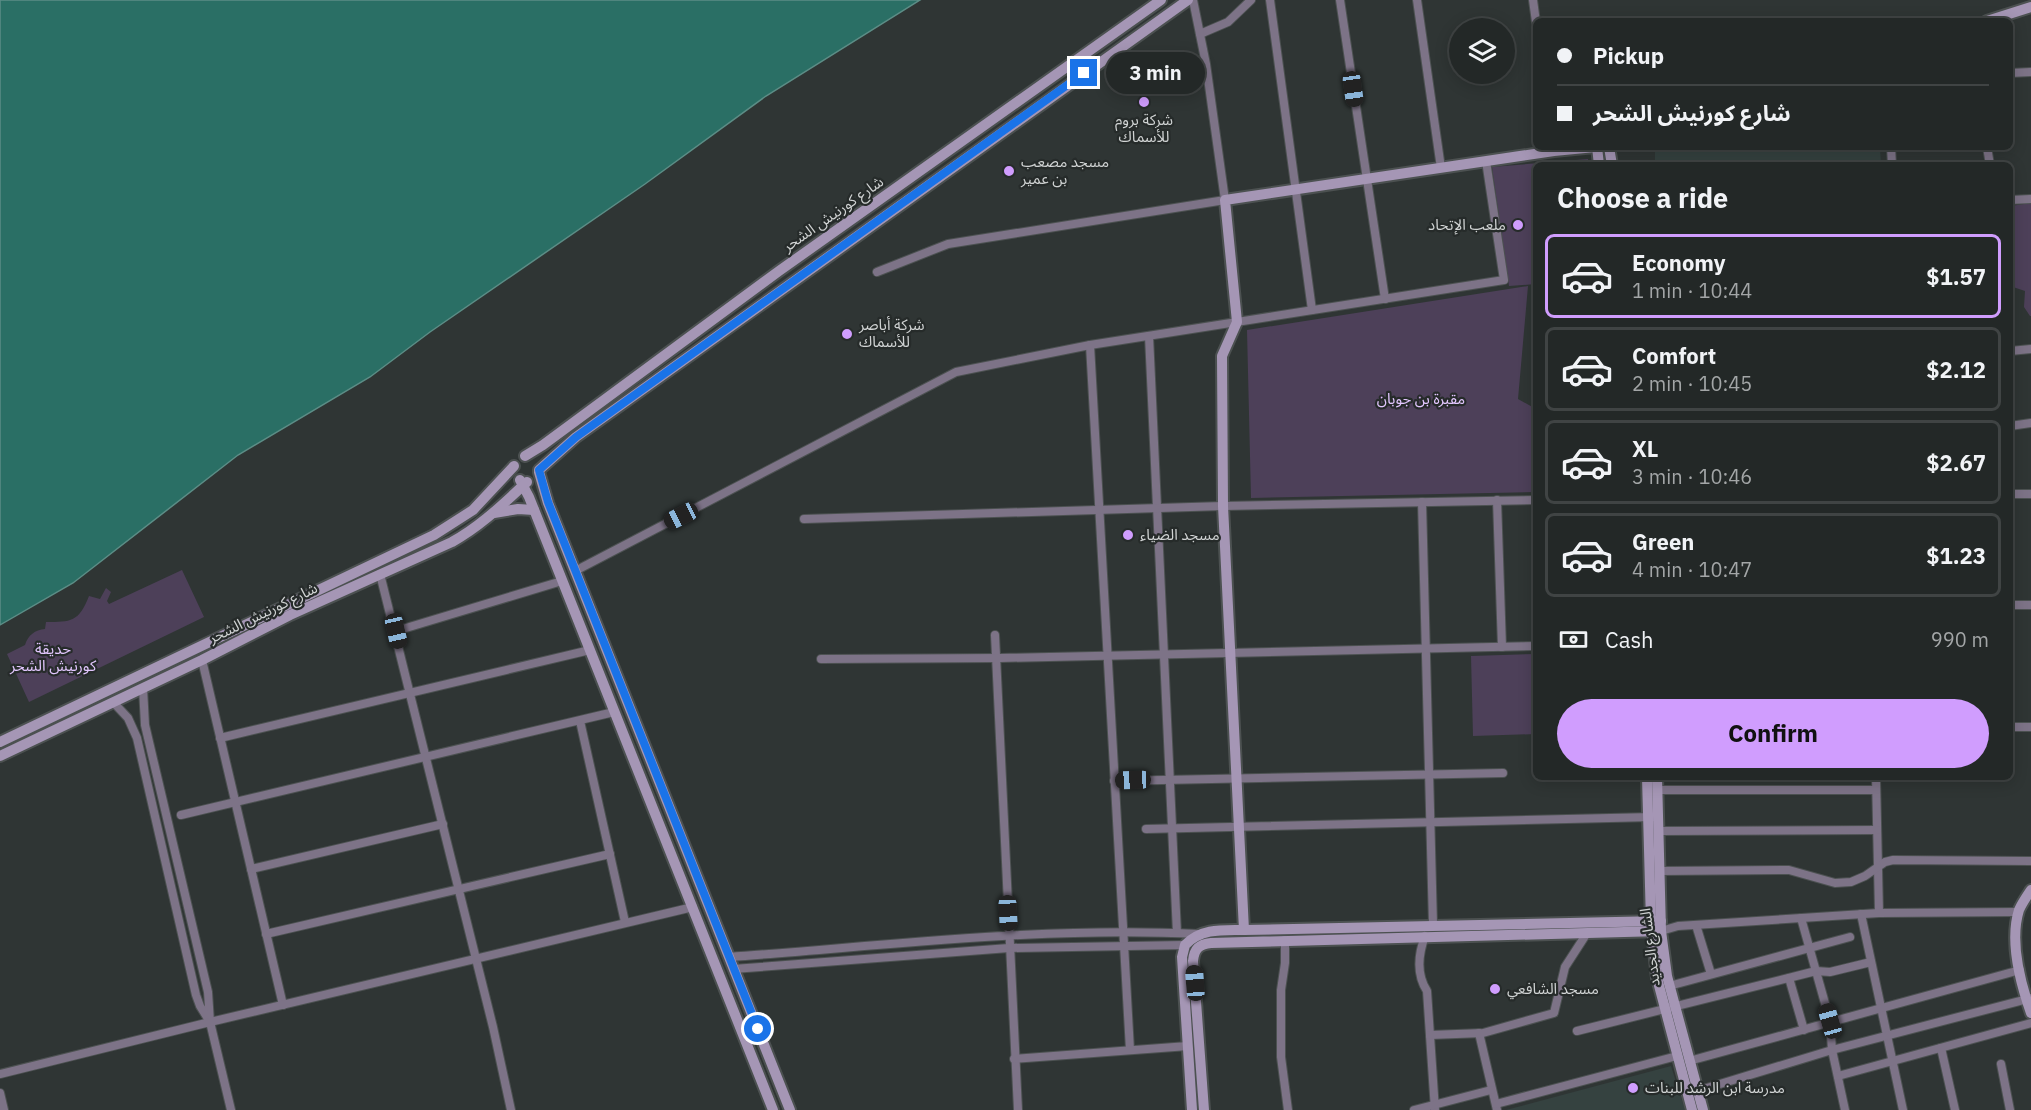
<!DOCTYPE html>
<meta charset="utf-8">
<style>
body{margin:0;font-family:"IBM Plex Sans","Noto Sans Arabic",sans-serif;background:#2b302f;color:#f1f3f6;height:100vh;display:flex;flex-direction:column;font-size:22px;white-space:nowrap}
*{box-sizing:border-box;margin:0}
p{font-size:20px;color:#a3a6a7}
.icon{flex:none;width:33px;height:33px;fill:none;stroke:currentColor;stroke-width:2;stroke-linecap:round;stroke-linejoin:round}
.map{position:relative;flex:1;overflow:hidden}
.details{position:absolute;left:1533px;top:162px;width:480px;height:618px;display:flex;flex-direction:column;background:#232827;border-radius:9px;box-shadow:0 3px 15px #0003,0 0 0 2px #404444}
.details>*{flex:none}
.banner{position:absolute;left:1533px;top:18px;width:480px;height:132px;border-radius:9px;box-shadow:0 3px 15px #0003,0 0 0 2px #404444;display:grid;align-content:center;height:132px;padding:0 24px;background:#232827}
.controls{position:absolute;left:1449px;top:18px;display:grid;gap:12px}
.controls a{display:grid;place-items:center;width:66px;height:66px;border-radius:50%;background:#232827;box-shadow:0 3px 15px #0003,0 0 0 2px #404444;font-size:30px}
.end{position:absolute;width:27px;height:27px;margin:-14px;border:8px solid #1a73e8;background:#fff;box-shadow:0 0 0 3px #fff}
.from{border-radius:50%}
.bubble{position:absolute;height:42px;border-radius:21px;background:#232827;box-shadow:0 3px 15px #0003,0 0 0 2px #404444;font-size:20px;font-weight:800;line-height:42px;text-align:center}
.car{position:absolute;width:18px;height:36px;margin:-18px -9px;border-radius:8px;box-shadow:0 0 4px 2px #0007;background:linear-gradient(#222 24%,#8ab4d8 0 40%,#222 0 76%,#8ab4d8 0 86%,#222 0)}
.banner b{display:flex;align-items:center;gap:21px;height:57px;font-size:22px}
.banner b+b{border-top:2px solid #404444}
.banner i{width:15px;height:15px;background:#f1f3f6}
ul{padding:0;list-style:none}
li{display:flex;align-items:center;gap:18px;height:84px;margin:0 12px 9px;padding:0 12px;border:3px solid #404444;border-radius:9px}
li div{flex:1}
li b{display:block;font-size:22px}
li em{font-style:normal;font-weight:800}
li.current{border-color:#d09dfe}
li>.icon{width:54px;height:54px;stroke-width:1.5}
h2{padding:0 24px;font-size:27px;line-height:72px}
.pay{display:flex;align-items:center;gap:15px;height:66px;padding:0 24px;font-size:22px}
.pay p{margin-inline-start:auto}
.cta{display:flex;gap:12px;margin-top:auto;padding:12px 24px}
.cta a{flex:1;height:69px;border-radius:36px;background:#d09dfe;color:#111;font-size:24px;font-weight:800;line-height:69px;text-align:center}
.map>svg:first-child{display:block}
.built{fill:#354240}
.green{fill:#4d4059}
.water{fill:#2a6f65;stroke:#5c8d86;stroke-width:1.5}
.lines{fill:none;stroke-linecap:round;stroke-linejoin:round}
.street-casing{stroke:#4c5151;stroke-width:10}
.secondary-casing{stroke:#4c5151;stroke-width:14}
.street{stroke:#7d7387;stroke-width:8}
.secondary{stroke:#a596b5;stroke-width:10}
.route{stroke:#1a73e8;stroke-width:8}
.poi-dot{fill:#d09dfe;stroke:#262b2a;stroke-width:2}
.labels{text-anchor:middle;stroke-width:4.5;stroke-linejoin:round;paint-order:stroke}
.poi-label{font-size:15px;fill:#d0d3d3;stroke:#262b2a;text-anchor:start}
.street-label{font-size:15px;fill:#d0d3d3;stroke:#262b2a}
.park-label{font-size:15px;fill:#e3c7ff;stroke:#262b2a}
</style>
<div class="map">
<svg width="2031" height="1110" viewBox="0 0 2031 1110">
<rect width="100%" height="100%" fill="#2f3534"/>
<g class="built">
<path d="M1702 147H1880L1881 165H1655V149Z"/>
<path d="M1671 1066 1685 1110H1506Z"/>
</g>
<g class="green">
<path d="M1588 159V165H1536V284L1509 286 1492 167Z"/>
<path d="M2031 203V316H2030L2024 307 2025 291 2010 286V206Z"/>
<path d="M1528 286 1518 399 1536 409V492L1251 498 1247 330Z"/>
<path d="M182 570 204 617 29 702 7 654 25 645C28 635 35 630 45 629L46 622C71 622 79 622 89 596L100 599 106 588 111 592 107 601 109 604Z"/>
<path d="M1536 654V734L1473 736 1471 656Z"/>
</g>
<path class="water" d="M0 0H920L766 96 645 184 430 332 370 377 238 455 73 583 0 625Z"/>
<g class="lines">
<g class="street-casing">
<g id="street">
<path d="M1270 0 1312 310"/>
<path d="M1340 0 1385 299"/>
<path d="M1417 0 1441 168"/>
<path d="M1533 0 1536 22"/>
<path d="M1200 34 1228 22 1251 0"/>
<path d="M2010 73 2031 72"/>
<path d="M1891 147 1892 165"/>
<path d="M1987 147 1990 165"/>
<path d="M2010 200 2031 199"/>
<path d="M877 272 948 244 1225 200 1206 64 1193 0"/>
<path d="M1149 336 1177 933"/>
<path d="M1090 345 1130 1050"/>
<path d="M2010 351 2031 349"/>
<path d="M2010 426 2031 423"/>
<path d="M2010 494H2031"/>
<path d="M1497 500 1502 647"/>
<path d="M1422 502 1433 925"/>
<path d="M804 519 1223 506 1536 500"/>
<path d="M575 571 956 372 1090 345 1504 280 1486 161"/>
<path d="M380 574 493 1027 511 1110"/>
<path d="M2010 605H2031"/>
<path d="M396 631 562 581"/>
<path d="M995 635 1018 1110"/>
<path d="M821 659 1000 658 1536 646"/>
<path d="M202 660 283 1005"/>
<path d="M143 688 145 725 208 992 210 1022 231 1110"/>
<path d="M113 702 128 718 137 738 196 995 200 1006 210 1022"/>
<path d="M580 721 625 922"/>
<path d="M2010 727H2031"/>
<path d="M220 738 590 650"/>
<path d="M1876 777 1879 913"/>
<path d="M1114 781 1503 773"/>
<path d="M1657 790H1876"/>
<path d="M181 815 614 712"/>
<path d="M1146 829 1653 817"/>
<path d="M1658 831 1877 830"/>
<path d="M251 869 443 824"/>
<path d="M1659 871 1789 870 1835 883 1851 882 1865 876 1885 862 1893 860 2031 861"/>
<path d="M1861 914 1903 1110"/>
<path d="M1801 918 1830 1021 1832 1050 1845 1110"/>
<path d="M1696 925 1711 974"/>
<path d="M1661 931 1678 926 1879 913 2019 912"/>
<path d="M266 934 610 854"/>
<path d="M1425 936C1418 955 1416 974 1427 991L1435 1110"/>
<path d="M1285 940V963L1281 990V1057L1288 1110"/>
<path d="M729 957C885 946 1042 926 1199 934"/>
<path d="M733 969 1009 948 1185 945"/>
<path d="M1789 978 1804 1030"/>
<path d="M1669 986 1850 937"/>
<path d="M1577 1031 1816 971 1830 972 1871 962"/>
<path d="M1479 1033 1497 1110"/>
<path d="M1430 1035 1483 1033 1554 1013 1565 967 1587 933"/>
<path d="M1941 1048 1955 1110"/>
<path d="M1014 1059 1188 1046"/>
<path d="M1689 1061 2020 970"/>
<path d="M2001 1064 2010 1110"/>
<path d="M0 1074 210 1022 693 907"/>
<path d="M1838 1076 2031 1023"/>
<path d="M1697 1091 1832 1050 2031 998"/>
<path d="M0 1093 4 1110"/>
<path d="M1496 1104 1677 1056"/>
<path d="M1414 1110 1491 1090"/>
</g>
</g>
<g class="secondary-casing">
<g id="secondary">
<path d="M1987 21 2031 7"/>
<path d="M1597 147 1599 165"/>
<path d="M1609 147 1612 165"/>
<path d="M525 456 543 445 779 271 1161 0"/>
<path d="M539 470 576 437 1188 0"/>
<path d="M539 472 548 503 790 1110"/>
<path d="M520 480 529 497 773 1110"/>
<path d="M494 513 518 509 534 510"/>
<path d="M0 742 434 535 473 510 514 466"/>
<path d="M0 756 202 660 290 615 452 542C481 526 503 504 527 482"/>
<path d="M1647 777 1651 922 1657 978 1692 1110"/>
<path d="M1657 777 1661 931 1667 976 1703 1110"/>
<path d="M2031 890C2027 896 2022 903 2019 910 2009 942 2020 982 2031 1013"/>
<path d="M1244 930 1223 506 1222 356 1237 322 1225 200 1554 151 1595 147"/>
<path d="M1192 1110 1182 957 1185 945C1201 928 1223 930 1244 930L1661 921"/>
<path d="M1204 1110 1193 961C1194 949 1199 944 1211 943L1661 931"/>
</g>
</g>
<use href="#street" class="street"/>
<use href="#secondary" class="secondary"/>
</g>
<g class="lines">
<path class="route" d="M758 1029 548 502 539 470 576 437 1084 73"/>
</g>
<g class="poi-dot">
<circle cx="1144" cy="102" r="6"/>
<circle cx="1009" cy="171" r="6"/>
<circle cx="1518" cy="225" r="6"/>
<circle cx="847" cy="334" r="6"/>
<circle cx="1128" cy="535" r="6"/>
<circle cx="1495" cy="989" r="6"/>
<circle cx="1633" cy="1088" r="6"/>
</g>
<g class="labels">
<g class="poi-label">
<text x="1144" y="125" text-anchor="middle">شركة بروم<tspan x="1144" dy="17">للأسماك</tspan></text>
<text x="1021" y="167">مسجد مصعب<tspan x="1021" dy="17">بن عمير</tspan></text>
<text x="1506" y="230" text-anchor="end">ملعب الإتحاد</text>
<text x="859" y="330">شركة أباصر<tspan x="859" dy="17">للأسماك</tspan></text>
<text x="1140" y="540">مسجد الضياء</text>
<text x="1507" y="994">مسجد الشافعي</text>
<text x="1645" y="1093">مدرسة ابن الرشد للبنات</text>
</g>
<g class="street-label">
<text transform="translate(833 214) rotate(-35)" y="5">شارع كورنيش الشحر</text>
<text transform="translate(263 613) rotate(-26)" y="5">شارع كورنيش الشحر</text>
<text transform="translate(1650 947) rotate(-97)" y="5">الشارع الجديد</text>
</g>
<g class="park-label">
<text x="1421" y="404">مقبرة بن جوبان</text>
<text x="53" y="654">حديقة<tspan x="53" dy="17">كورنيش الشحر</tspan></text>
</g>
</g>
</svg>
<div class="controls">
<a><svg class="icon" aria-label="layers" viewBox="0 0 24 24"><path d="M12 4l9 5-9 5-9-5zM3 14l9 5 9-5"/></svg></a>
</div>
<i class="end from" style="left:758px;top:1029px"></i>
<i class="end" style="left:1084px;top:73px"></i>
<div class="bubble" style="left:1106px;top:52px;width:99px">3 min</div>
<i class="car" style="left:1353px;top:89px;rotate:172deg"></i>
<i class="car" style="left:681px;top:516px;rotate:243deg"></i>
<i class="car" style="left:396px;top:631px;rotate:167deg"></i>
<i class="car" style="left:1133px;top:780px;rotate:268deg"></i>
<i class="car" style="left:1008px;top:913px;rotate:177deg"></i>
<i class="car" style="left:1195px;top:983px;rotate:356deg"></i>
<i class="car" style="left:1830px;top:1021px;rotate:344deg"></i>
<div class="banner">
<b><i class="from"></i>Pickup</b>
<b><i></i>شارع كورنيش الشحر</b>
</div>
<section class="details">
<h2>Choose a ride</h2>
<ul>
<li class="current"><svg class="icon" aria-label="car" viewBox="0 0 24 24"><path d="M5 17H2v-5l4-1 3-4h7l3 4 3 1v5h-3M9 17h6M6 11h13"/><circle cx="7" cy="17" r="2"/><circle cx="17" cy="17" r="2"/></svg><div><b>Economy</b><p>1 min · 10:44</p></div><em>$1.57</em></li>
<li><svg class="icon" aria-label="car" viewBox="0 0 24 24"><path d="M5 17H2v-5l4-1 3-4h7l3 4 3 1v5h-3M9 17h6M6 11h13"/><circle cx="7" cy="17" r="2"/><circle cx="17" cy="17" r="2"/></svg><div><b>Comfort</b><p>2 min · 10:45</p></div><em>$2.12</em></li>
<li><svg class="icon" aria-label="car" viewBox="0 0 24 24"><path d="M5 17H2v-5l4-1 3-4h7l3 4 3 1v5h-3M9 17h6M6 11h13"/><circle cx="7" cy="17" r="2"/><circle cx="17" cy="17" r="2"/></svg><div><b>XL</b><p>3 min · 10:46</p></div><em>$2.67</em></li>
<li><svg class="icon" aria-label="car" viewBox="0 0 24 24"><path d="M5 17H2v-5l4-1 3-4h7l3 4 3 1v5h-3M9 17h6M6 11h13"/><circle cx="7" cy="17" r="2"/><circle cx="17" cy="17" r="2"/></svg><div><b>Green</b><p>4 min · 10:47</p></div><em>$1.23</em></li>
</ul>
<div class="pay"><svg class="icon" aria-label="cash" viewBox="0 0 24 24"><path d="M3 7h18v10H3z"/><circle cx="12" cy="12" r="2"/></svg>Cash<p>990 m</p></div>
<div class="cta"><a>Confirm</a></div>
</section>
</div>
